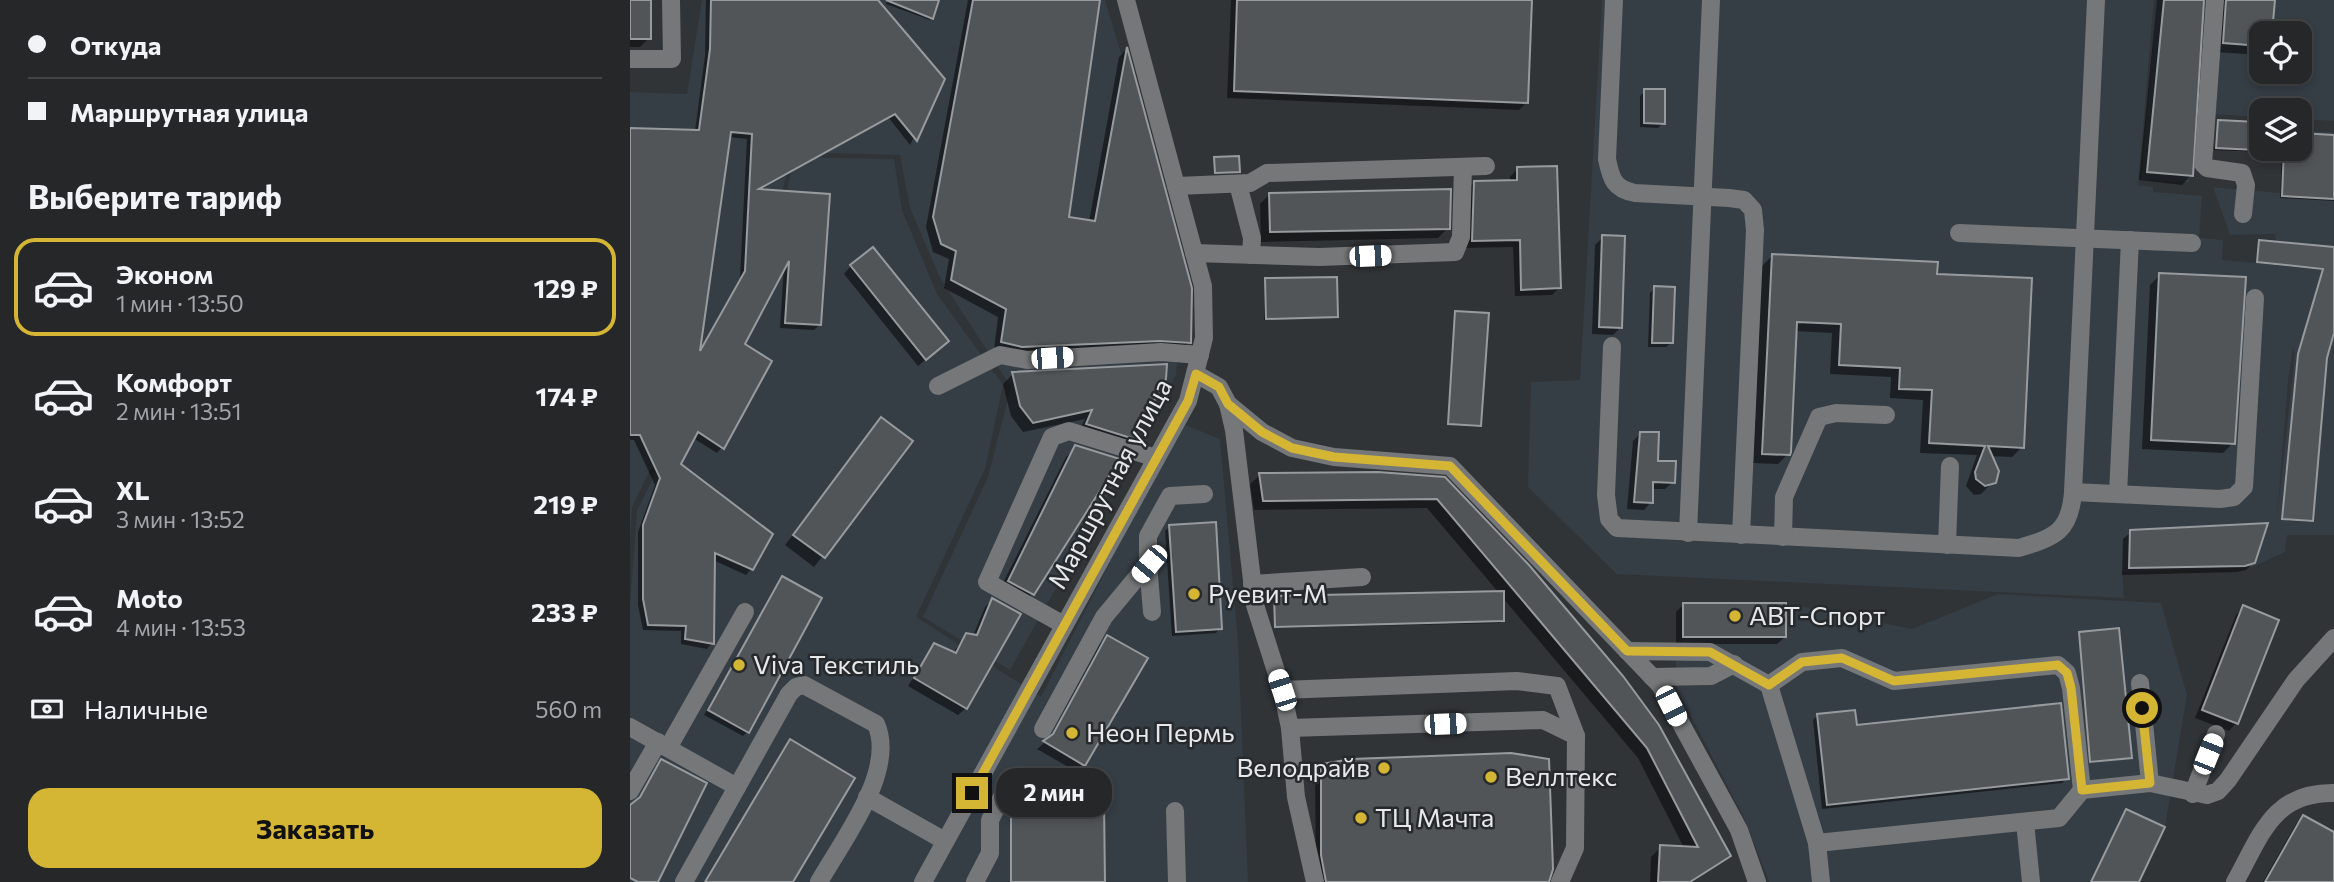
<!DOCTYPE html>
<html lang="ru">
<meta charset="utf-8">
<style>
body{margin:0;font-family:Commissioner,sans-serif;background:#313335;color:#f1f3f6;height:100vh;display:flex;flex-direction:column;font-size:26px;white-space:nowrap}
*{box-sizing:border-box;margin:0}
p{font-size:23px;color:#a3a5a8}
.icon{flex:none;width:38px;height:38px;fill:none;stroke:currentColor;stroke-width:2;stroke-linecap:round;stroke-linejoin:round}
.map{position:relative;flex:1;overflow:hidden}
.details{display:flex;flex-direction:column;background:#252729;width:630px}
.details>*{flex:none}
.top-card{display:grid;align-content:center;height:154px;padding:0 28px;background:#252729}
.fabs{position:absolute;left:1619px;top:21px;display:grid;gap:14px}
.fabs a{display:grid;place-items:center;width:63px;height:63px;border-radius:14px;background:#252729;box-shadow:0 4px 10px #0003,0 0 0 2px #424446;font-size:35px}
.end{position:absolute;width:32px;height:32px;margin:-16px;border:9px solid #d5b534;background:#111;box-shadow:0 0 0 4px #111}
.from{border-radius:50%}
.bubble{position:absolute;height:49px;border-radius:21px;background:#252729;box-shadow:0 4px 10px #0003,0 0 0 2px #424446;font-size:23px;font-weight:700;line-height:49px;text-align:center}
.car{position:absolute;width:21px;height:42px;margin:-21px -10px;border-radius:9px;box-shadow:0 0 5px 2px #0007;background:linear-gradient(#fff 24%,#345 0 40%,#fff 0 76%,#345 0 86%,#fff 0)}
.top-card b{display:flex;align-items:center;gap:24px;height:66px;font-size:26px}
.top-card b+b{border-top:2px solid #424446}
.top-card i{width:18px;height:18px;background:#f1f3f6}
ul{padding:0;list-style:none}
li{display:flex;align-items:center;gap:21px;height:98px;margin:0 14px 10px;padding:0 14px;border:4px solid transparent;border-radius:21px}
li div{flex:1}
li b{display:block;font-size:26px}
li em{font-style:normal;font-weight:700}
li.active{border-color:#d5b534}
li>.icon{width:63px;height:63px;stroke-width:1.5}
h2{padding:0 28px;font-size:32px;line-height:84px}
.pay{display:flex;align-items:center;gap:18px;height:77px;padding:0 28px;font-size:26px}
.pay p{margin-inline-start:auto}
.action{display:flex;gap:14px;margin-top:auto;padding:14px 28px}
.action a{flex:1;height:80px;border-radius:21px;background:#d5b534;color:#111;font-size:28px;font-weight:700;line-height:80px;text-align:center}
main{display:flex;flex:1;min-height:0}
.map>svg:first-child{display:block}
.built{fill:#353d45;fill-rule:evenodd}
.shadow{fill:#0007;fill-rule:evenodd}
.building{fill:#515558;stroke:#979b9e;stroke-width:2;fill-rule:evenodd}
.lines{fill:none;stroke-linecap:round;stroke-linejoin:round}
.minor{stroke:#757778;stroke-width:18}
.route{stroke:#d5b534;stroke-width:9}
.poi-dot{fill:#d5b534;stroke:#272a2d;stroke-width:2.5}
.labels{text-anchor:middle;stroke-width:5;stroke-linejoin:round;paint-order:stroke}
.street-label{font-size:26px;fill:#e6e8ea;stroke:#272a2d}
.poi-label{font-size:26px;fill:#e6e8ea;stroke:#272a2d;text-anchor:start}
</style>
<main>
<section class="details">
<div class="top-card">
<b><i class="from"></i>Откуда</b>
<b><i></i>Маршрутная улица</b>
</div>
<h2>Выберите тариф</h2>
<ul>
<li class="active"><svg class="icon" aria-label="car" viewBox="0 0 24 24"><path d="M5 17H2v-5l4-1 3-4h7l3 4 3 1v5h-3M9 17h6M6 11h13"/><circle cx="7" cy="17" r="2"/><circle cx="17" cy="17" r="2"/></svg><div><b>Эконом</b><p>1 мин · 13:50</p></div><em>129 ₽</em></li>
<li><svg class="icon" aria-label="car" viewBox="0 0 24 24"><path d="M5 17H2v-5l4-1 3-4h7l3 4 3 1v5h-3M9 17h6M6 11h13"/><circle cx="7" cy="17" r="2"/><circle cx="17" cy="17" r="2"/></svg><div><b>Комфорт</b><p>2 мин · 13:51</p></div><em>174 ₽</em></li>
<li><svg class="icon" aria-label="car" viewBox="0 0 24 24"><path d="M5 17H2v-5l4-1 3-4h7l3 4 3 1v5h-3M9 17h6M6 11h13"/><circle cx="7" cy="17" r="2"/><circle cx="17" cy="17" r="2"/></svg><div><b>XL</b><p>3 мин · 13:52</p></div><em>219 ₽</em></li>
<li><svg class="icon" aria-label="car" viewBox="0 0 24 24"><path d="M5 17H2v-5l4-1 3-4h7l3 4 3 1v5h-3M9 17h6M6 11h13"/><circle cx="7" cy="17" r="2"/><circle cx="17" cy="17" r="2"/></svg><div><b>Moto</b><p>4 мин · 13:53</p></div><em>233 ₽</em></li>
</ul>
<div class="pay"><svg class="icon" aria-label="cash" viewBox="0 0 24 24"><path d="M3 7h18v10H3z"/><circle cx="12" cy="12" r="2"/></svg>Наличные<p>560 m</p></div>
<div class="action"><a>Заказать</a></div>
</section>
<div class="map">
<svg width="1704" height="882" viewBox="0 0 1704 882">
<rect width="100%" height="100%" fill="#313437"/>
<g class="built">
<path d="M72 0H475L504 97 552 304 546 375 380 670 293 617 358 477 381 387 310 278 280 208 270 155 161 152 135 271 29 452 2 507 0 544V92L57 94Z"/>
<path d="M972 0H1524L1508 185 1523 187V192L1572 196 1569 238 1593 240 1592 260 1651 265 1645 234 1600 235 1583 187 1650 193 1654 149H1670V131L1704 132V535H1657L1655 552 1622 567 1492 572 1494 598 987 574 898 487 901 382 950 380ZM1663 347 1665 353 1647 519 1658 381Z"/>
<path d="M1527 0H1704V121L1670 119V110H1631V117L1565 113 1559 182 1511 180ZM1631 33H1670V72H1631Z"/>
<path d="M164 157 264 159 272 210 307 294 373 385 355 469 286 617 411 697 551 423 590 439 608 641 618 882H0V605L7 511 33 457 139 275Z"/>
<path d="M1368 594 1531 603 1557 695 1535 827 1509 882H1139L1115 820 1046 687V653L1053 637V603H1156L1282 629Z"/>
</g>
<g class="shadow">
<path d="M0 0H19V38L10 47H0Z"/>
<path d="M76 0H246L313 79 280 145 259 118 128 191 189 325 184 330 150 328 154 266 112 344 92 447 87 453 63 438 48 464 121 569 116 575 83 560 82 643 77 649 51 644V631L13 630 8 605V532L25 485 4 440H0V130L65 131 75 56ZM98 137 117 139 110 278 68 353Z"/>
<path d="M257 0H308L300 20 256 4Z"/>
<path d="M338 0H468L437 218 459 222 489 57 496 50 560 288 559 342 551 350 389 356 364 350 368 317 314 288 319 259 303 252 296 227Z"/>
<path d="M601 0H901L896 103 889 110 597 98Z"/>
<path d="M1527 0H1574L1561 175 1552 185 1509 180Z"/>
<path d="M1580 0H1643L1641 33H1631V55L1585 52Z"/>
<path d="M1015 91 1033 123 1028 128 1010 127V96Z"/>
<path d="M1588 122 1631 133V149H1670V135L1704 136V201L1650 198 1652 153 1584 150Z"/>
<path d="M585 159 608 171 584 174Z"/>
<path d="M887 169 930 287 922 295 885 296 883 247 835 248 837 190 845 182H880V177Z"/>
<path d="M640 194 818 228 808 238 631 242 630 204Z"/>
<path d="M973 237 991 327 983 335 962 334 965 245Z"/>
<path d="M1630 241 1704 248V326L1696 358 1679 522 1651 520 1667 358 1692 270 1626 263Z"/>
<path d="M1142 256 1305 276 1392 447 1382 457 1360 456 1366 479 1351 494 1344 495 1336 486 1347 455 1290 453 1293 400 1260 398 1261 377 1200 374 1202 333 1165 331 1158 454 1148 464 1123 463 1132 266Z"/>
<path d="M221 266 310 348 288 366 214 274Z"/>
<path d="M1530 275 1603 443 1593 453 1512 449 1520 285Z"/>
<path d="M635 280 706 316 634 320Z"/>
<path d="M1025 288 1041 343 1036 347H1018L1020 293Z"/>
<path d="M826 313 850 425 848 427 817 425Z"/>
<path d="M535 366 503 438 493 448 447 434 455 419 393 432 381 416 373 384 383 374Z"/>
<path d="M252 419 281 441 184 567 155 545Z"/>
<path d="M1011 433 1026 462 1043 482 1035 489H1021V502L1014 510 997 509 1003 441Z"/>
<path d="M446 447 402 594 393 604 369 591 436 457Z"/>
<path d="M630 475 814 479 1099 856 1063 882H1020L1021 857 1031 847 1054 848 1008 758 872 597 871 623 644 628 645 598 869 593 797 508 624 510 620 484Z"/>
<path d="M540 526 590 628 586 633 542 636 535 531Z"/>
<path d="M1501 532 1624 562 1616 570 1607 572 1492 575 1493 539Z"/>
<path d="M152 578 117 732 113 736 74 715Z"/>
<path d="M362 600 336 708 328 715 278 686 304 645 323 653 336 635 343 636 355 607Z"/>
<path d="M1054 604 1155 637 1147 644H1046V612Z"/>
<path d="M1613 607 1647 621 1606 723 1599 731 1565 718 1606 615Z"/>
<path d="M1450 634 1501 757 1499 759 1459 763Z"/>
<path d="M478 637 454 765 447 772 407 749 419 739 470 644Z"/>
<path d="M1188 715 1226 727 1437 778 1432 783 1192 809 1183 720Z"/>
<path d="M161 742V882H74L153 749Z"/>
<path d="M692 765 917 882H686L685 773Z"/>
<path d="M382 806 419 809 473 882H380Z"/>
<path d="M1673 817 1704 834V882H1633L1666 824Z"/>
</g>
<g class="building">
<rect x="0" y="0" width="21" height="39"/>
<path d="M81 0H248L315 79 287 141 265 114 129 189 200 194 191 325 155 323 159 261 115 344 142 361 94 449 68 432 51 464 143 534 123 570 85 553 84 644 55 639 56 626 18 625 13 599V525L30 478 10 435H0V128L69 130 80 49ZM101 132 122 134 115 271 70 351Z"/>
<path d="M256 0H309L303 19Z"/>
<path d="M343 0H470L439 217 465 221 497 47 562 288 561 343 530 341 392 347 371 342 376 309 321 280 326 251 311 244 303 217Z"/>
<path d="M607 0H902L898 103 604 91Z"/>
<path d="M1534 0H1574L1563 176 1517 172Z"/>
<path d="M1596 0H1645L1642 33H1631V46L1593 43Z"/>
<path d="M1014 89H1035V124L1014 123Z"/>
<path d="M1588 120 1627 122 1626 150 1586 148Z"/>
<path d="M1670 133 1704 135V199L1652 196 1654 149H1670Z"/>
<path d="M609 156 610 172 585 173 584 157Z"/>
<path d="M927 166 931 288 891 290 890 240 842 241 844 181 887 180V167Z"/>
<path d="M821 189 820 229 640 232 639 193Z"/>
<path d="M972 235 995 236 992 328 969 327Z"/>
<path d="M1629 240 1704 247V333L1697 358 1683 521 1652 519 1668 354 1693 269 1627 262Z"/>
<path d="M243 247 319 341 296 360 220 265Z"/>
<path d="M1142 254 1308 262 1307 274 1402 278 1394 448 1358 446 1369 471 1366 483 1355 486 1346 479 1345 472 1355 446 1299 443 1302 390 1269 389 1270 368 1209 365 1211 324 1167 322 1161 452 1160 455 1132 454Z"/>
<path d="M1529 273 1616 277 1605 444 1521 440Z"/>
<path d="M707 277 708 317 636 319 635 278Z"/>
<path d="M1024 286 1045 287 1043 343H1022Z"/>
<path d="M825 311 859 313 851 426 818 424Z"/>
<path d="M537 364 536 379 504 439 456 424 462 410 403 423 390 406 382 372Z"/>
<path d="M251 417 283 441 195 558 163 535Z"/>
<path d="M1010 432H1029L1028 461H1046L1045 483 1023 482V503L1004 502Z"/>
<path d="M445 445 490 459 404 595 378 581Z"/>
<path d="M748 472 815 477 899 565 993 676 1029 725 1101 856 1060 882H1028L1030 845 1068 847 1017 748 807 499 633 501 629 473Z"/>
<path d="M586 522 592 629 546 632 539 525Z"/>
<path d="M1638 523 1625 563 1615 566 1499 568 1500 530Z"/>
<path d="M152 576 192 598 119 733 78 710Z"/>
<path d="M874 591V621L645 627 644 596Z"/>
<path d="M362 598 391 614 337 709 284 678 304 643 326 653 336 633 347 635Z"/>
<rect x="1053" y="603" width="103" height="34"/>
<path d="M1613 605 1649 620 1608 724 1572 710Z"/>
<path d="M1489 628 1502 758 1460 762 1449 632Z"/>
<path d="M477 635 518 658 455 766 413 741 423 734Z"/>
<path d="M1431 703 1439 779 1197 805 1187 714 1225 710 1227 725Z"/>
<path d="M160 739 225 778 163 882H75Z"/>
<path d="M881 753 919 759 923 869 919 882H696L691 855V764L722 759Z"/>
<path d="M31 759 77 783 28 882H8L0 878V805L10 797Z"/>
<path d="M474 803 475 882H381V804H409L419 807 427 804Z"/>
<path d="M1496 809 1535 827 1509 882H1461Z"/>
<path d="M1673 815 1704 832V882H1635Z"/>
</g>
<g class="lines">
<g class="minor">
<path d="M984 0 977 159C981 179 984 189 1005 193L1099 198 1114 200 1123 210 1125 230 1111 535"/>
<path d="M1585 0 1573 164 1577 168 1612 173 1616 185 1613 214"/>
<path d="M0 59H42L41 0"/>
<path d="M608 184 622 238 621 255"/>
<path d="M546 186 620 183 637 173 856 166"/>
<path d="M1329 233 1562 243"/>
<path d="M564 253 689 257 825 252 831 237 833 167"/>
<path d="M982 346 976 495 979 519 987 528 1389 548C1425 537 1440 532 1443 492L1466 0"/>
<path d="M566 374 589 387 598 404 632 432 662 448 704 457 820 466 1030 685 1109 830 1127 882"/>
<path d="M308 386 370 355 397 360 531 352 570 355"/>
<path d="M598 404 604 430 625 605 652 690 660 728 666 797 685 882"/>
<path d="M1443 492 1590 499 1604 497 1614 487 1625 298"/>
<path d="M1488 494 1500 240"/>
<path d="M1058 533 1081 0"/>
<path d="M1153 537 1154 497 1189 417 1206 413 1256 415"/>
<path d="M1317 545 1320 466"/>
<path d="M518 564V536L540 496 574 494"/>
<path d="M622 584 732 577"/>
<path d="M434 625 357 582 422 437 439 431 526 458"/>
<path d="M997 651 1080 652 1139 685 1172 662 1212 658 1264 681 1428 665 1437 673 1441 688 1452 790 1520 783 1577 795 1588 791 1598 780 1666 680 1704 638"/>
<path d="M1022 677 1081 676 1104 664"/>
<path d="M1510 683 1520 783"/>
<path d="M1139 685 1187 843 1191 882"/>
<path d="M652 690 887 681 927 686 946 736"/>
<path d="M0 727 107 787"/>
<path d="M660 728 913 720 946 736 945 848 930 882"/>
<path d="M413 729 474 617 518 564 522 612"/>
<path d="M38 748 115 612"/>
<path d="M0 791 28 742"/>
<path d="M1563 794 1586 734"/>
<path d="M237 797 315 841"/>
<path d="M545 811 547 882"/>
<path d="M1395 822 1401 882"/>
<path d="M1187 843 1429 818 1452 790"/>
<path d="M54 882 159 694 166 687 174 685 246 724C267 771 212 841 189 882"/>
<path d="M293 882 558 401 574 338 573 286 496 0"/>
<path d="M345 882 360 853V820L377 787 389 781 419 796"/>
<path d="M1605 882C1631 836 1642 792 1704 793"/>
</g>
</g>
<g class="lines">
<path class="route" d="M342 793 558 401 566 374 589 387 598 404 632 432 662 448 704 457 820 466 997 651 1080 652 1139 685 1172 662 1212 658 1264 681 1428 665 1437 673 1441 688 1452 790 1520 783 1512 708"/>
</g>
<g class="poi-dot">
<circle cx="564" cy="594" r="7"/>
<circle cx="1105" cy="616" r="7"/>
<circle cx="109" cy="665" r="7"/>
<circle cx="442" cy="733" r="7"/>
<circle cx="754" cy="768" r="7"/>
<circle cx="861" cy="777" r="7"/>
<circle cx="731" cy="818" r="7"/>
</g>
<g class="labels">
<g class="street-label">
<text transform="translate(480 484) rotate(-62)" y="9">Маршрутная улица</text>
</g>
<g class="poi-label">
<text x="578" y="603">Руевит-М</text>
<text x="1119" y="625">АВТ-Спорт</text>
<text x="123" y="674">Viva Текстиль</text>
<text x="456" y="742">Неон Пермь</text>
<text x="740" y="777" text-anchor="end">Велодрайв</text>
<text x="875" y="786">Веллтекс</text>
<text x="745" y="827">ТЦ Мачта</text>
</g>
</g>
</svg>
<div class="fabs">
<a><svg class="icon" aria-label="locate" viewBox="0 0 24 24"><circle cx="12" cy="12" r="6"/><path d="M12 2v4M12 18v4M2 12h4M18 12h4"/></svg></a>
<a><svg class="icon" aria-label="layers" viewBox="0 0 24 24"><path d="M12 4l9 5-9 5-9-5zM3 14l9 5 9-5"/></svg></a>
</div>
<i class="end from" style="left:1512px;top:708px"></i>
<i class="end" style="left:342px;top:793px"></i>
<div class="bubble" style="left:366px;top:768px;width:116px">2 мин</div>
<i class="car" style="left:740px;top:256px;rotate:88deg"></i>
<i class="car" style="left:422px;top:358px;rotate:86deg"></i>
<i class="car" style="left:519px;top:564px;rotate:220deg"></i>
<i class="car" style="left:652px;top:690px;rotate:342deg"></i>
<i class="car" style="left:1041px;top:706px;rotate:153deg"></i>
<i class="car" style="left:815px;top:724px;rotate:88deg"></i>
<i class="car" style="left:1578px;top:754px;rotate:22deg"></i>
</div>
</main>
